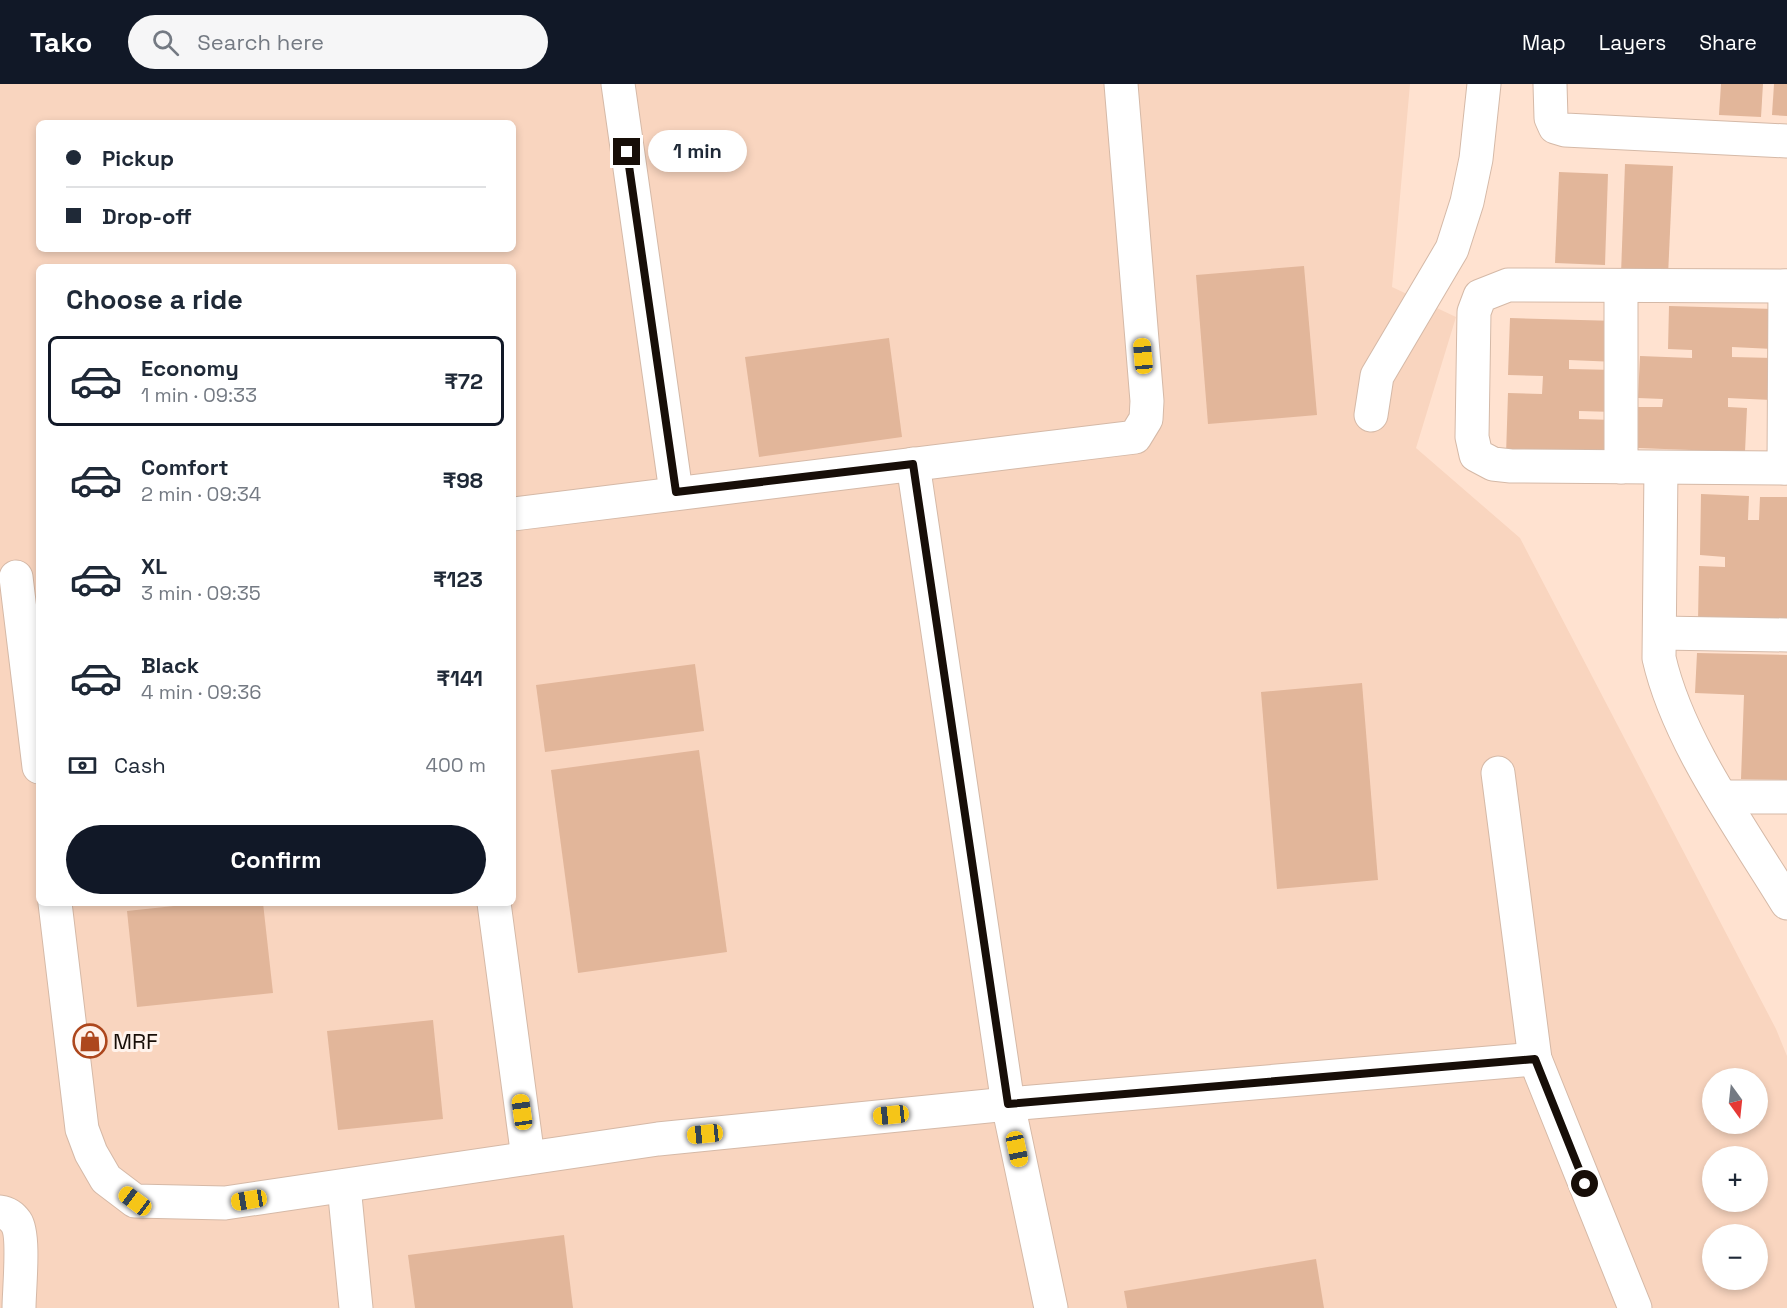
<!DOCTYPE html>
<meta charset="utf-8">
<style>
body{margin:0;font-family:"Space Grotesk",sans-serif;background:#f6f6f7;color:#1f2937;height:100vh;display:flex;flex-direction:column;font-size:22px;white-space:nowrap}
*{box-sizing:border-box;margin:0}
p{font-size:20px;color:#747a83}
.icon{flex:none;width:33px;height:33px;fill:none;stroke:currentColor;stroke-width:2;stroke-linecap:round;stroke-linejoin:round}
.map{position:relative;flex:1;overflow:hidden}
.side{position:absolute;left:36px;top:180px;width:480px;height:642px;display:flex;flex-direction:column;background:#fff;border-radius:9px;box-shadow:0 3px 9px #0003}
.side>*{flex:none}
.guide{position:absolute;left:36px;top:36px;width:480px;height:132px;border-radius:9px;box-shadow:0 3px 9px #0003;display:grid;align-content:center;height:132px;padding:0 30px;background:#fff}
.needle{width:39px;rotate:165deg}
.fabs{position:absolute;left:1702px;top:984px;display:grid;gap:12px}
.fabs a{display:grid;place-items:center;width:66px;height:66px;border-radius:50%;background:#fff;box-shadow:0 3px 9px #0003;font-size:30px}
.end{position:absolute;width:27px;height:27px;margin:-14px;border:8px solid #170e08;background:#fff;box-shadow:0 0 0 3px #fff}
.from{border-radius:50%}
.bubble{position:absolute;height:42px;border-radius:21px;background:#fff;box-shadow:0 3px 9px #0003;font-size:20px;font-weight:800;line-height:42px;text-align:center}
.car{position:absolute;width:18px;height:36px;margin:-18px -9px;border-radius:8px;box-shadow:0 0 4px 2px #0007;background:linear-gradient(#f5c518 24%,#345 0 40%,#f5c518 0 76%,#345 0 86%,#f5c518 0)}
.guide b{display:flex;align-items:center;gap:21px;height:57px;font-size:22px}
.guide b+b{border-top:2px solid #e0e1e3}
.guide i{width:15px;height:15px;background:#1f2937}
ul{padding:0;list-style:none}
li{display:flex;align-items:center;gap:18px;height:90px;margin:0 12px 9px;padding:0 18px;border:3px solid transparent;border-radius:9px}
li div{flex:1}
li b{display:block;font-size:22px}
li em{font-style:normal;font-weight:800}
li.on{border-color:#111827}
li>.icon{width:54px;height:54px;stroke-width:1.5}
h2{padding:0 30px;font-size:27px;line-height:72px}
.pay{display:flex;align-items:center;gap:15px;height:66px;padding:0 30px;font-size:22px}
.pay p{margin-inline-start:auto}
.button{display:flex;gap:12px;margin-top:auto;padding:12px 30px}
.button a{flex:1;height:69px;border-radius:36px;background:#111827;color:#fff;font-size:24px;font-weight:800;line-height:69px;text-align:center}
header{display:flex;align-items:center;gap:36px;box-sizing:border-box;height:84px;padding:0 30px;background:#111827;color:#fff}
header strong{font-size:28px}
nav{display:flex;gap:33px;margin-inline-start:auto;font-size:21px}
.search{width:420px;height:54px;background:#f6f6f7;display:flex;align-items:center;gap:15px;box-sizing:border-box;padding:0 21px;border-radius:33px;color:#747a83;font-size:22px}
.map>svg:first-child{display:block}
.built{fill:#f9d5bf;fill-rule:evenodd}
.building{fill:#e2b69a}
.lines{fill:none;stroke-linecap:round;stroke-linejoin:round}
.minor-casing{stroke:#d5b9a7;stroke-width:35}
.minor{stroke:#fff;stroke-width:33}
.route{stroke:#170e08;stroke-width:8}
.labels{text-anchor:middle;stroke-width:6;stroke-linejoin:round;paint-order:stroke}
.poi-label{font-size:22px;fill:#170e08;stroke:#fff3ec;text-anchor:start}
</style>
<header>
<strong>Tako</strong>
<div class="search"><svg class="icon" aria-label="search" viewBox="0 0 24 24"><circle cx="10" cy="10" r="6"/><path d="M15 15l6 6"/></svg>Search here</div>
<nav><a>Map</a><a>Layers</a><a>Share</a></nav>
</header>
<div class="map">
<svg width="1787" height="1224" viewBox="0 0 1787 1224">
<rect width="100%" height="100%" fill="#ffe2d0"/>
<path class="built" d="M0 0H1410L1392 203 1456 233 1416 364 1520 454 1776 945 1787 972V1224H0ZM39 39H513V165H39ZM39 183H513V819H39ZM1713 994H1758V1040H1713ZM1713 1072H1758V1118H1713ZM1713 1150H1758V1196H1713Z"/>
<g class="building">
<path d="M1721 0H1763L1761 33 1719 31Z"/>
<path d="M1774 0H1787V32L1772 31Z"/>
<path d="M1625 80 1673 82 1668 192 1621 190Z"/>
<path d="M1559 88 1608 90 1605 181 1555 179Z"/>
<path d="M1304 182 1317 331 1208 340 1196 191Z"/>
<path d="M1669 222 1774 225 1773 265 1732 263V273L1773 274 1771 316 1728 314V323L1747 324 1745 368 1637 364 1638 323H1662L1663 315 1638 314 1640 272 1692 274V266L1668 265Z"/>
<path d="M1510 234 1618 237 1617 278 1569 276V285L1616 286 1615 328 1579 327V335L1614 336 1613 374 1506 371 1508 309 1542 310 1543 292 1508 291Z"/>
<path d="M889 254 902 353 759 373 745 273Z"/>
<path d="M1701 410 1749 412 1748 436H1759L1760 413H1787V540L1698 538 1699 482 1725 483V473L1700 471Z"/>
<path d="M1697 569 1787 571V696L1741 695 1744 611 1695 609Z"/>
<path d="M695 580 704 647 545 668 536 601Z"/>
<path d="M1362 599 1378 796 1277 805 1261 608Z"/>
<path d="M699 666 727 868 578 889 551 686Z"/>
<path d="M202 819H263L273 909 137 923 127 827Z"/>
<path d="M433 936 443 1035 338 1046 327 947Z"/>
<path d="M564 1151 573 1224H415L408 1171Z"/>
<path d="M1316 1175 1324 1224H1127L1124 1207Z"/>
</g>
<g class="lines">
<g class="minor-casing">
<g id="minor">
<path d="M618 0 676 408"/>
<path d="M1550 0 1551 34 1555 43 1565 46 1787 57"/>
<path d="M1787 202 1508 201 1480 212 1474 228 1472 353 1476 371 1493 380 1511 382 1787 384"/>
<path d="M1371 331 1377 292 1452 165 1467 118 1476 75 1484 0"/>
<path d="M913 380 1008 1020 1051 1224"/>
<path d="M1621 383V202"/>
<path d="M1661 384 1659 574C1678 658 1742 745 1787 819"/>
<path d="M1784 384 1785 202"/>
<path d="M513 430 1135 353 1146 335 1147 317 1121 0"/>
<path d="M16 493 39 683"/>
<path d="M1660 549 1787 551"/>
<path d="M1498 689 1535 975 1635 1224"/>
<path d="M1722 713H1787"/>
<path d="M55 819 82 1045 91 1069 106 1095 135 1117 225 1119 658 1055 1008 1020 1535 975"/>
<path d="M494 819 528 1074"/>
<path d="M344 1102 356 1224"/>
<path d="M0 1128C7 1129 12 1132 16 1138 25 1151 19 1206 19 1224"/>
</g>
</g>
<use href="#minor" class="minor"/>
</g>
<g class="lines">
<path class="route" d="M627 68 676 408 913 380 1008 1020 1535 975 1585 1100"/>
</g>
<defs>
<g id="shop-ring" transform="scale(1.725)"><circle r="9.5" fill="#fff3ec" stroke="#ad471d" stroke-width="1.5"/><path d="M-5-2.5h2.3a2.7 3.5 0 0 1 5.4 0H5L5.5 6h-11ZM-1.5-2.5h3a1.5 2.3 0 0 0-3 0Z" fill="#ad471d"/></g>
</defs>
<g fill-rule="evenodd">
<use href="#shop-ring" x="90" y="957"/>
</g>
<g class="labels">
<g class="poi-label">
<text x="113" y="965">MRF</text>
</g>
</g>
</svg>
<div class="fabs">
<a><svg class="needle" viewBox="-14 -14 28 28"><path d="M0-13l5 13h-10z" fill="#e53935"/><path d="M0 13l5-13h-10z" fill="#747a83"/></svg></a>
<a>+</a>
<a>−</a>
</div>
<i class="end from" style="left:1585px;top:1100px"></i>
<i class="end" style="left:627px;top:68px"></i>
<div class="bubble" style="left:648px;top:46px;width:99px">1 min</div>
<i class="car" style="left:1143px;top:272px;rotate:355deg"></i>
<i class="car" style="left:522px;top:1028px;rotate:352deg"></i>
<i class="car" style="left:891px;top:1031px;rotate:264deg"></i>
<i class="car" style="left:705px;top:1050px;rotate:264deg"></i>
<i class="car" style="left:1017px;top:1065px;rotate:168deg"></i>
<i class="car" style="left:249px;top:1116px;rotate:261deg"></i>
<i class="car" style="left:135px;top:1117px;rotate:307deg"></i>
<div class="guide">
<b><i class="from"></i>Pickup</b>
<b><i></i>Drop-off</b>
</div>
<section class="side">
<h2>Choose a ride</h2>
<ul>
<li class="on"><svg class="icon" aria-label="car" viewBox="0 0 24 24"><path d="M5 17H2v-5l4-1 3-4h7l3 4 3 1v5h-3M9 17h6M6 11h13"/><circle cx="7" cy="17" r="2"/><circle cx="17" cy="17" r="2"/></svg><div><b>Economy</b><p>1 min · 09:33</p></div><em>₹72</em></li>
<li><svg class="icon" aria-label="car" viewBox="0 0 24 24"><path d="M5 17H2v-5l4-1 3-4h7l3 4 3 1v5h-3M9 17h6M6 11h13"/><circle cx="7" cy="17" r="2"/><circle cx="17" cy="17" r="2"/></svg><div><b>Comfort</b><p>2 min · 09:34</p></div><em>₹98</em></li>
<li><svg class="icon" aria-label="car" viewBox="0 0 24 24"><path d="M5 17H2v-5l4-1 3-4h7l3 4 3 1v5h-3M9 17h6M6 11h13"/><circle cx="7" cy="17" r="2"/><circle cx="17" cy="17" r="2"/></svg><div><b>XL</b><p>3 min · 09:35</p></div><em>₹123</em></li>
<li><svg class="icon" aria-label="car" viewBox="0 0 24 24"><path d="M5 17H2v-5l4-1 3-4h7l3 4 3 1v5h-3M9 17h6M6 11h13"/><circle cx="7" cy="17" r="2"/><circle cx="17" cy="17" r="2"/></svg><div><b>Black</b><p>4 min · 09:36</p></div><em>₹141</em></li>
</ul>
<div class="pay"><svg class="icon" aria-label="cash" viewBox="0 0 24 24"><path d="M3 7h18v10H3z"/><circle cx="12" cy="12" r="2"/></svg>Cash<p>400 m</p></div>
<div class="button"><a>Confirm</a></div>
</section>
</div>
